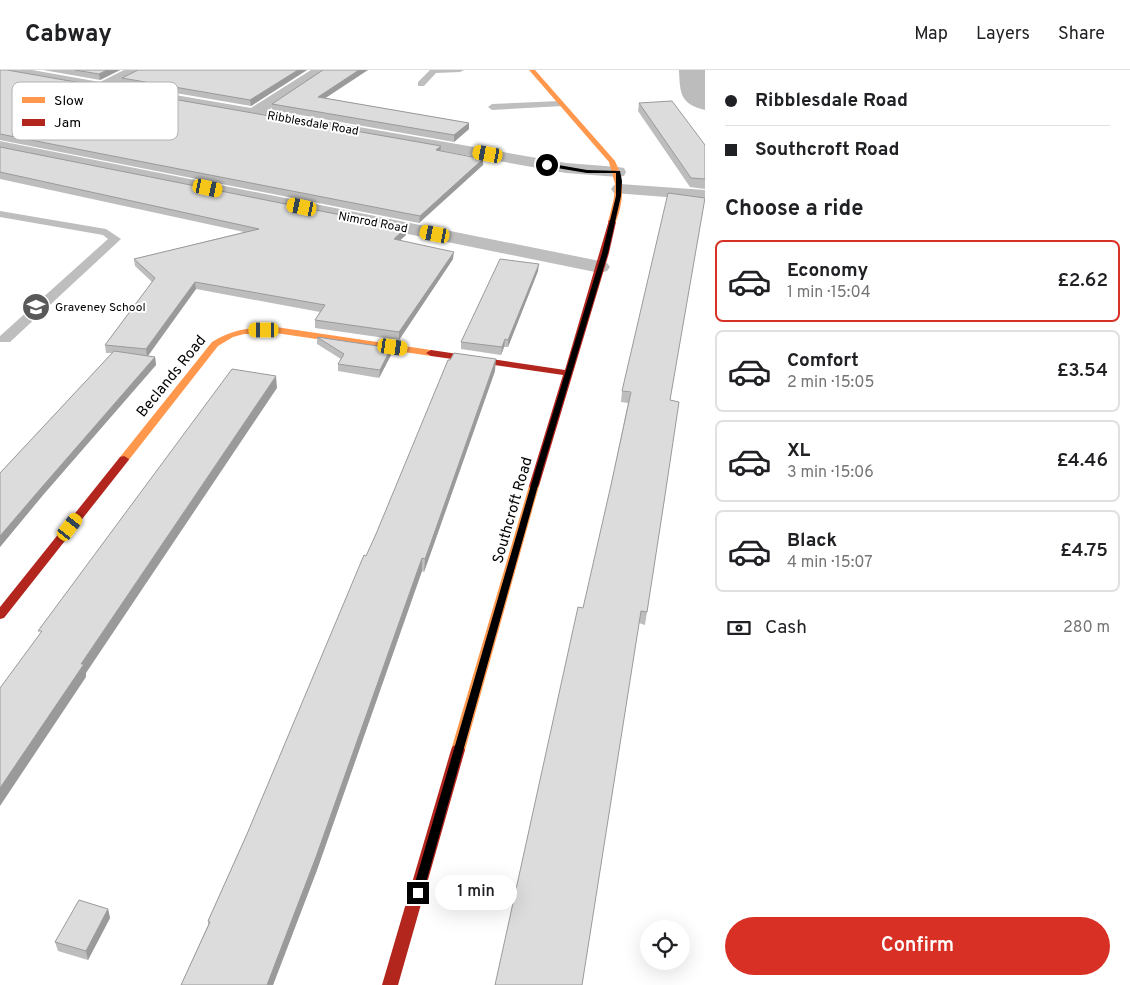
<!DOCTYPE html>
<meta charset="utf-8">
<style>
body{margin:0;font-family:Overpass,sans-serif;background:#f6f6f6;color:#202124;height:100vh;display:flex;flex-direction:column;font-size:19px;white-space:nowrap}
*{box-sizing:border-box;margin:0}
p{font-size:16px;color:#757577}
.icon{flex:none;width:28px;height:28px;fill:none;stroke:currentColor;stroke-width:2;stroke-linecap:round;stroke-linejoin:round}
.map{position:relative;flex:1;overflow:hidden}
.side{display:flex;flex-direction:column;background:#fff;width:425px}
.side>*{flex:none}
.banner{display:grid;align-content:center;height:110px;padding:0 20px;background:#fff}
.controls{position:absolute;left:640px;top:850px;display:grid;gap:10px}
.controls a{display:grid;place-items:center;width:50px;height:50px;border-radius:50%;background:#fff;box-shadow:0 5px 20px #0002;font-size:25px}
.end{position:absolute;width:22px;height:22px;margin:-11px;border:6px solid #000;background:#fff;box-shadow:0 0 0 2px #fff}
.from{border-radius:50%}
.bubble{position:absolute;height:35px;border-radius:18px;background:#fff;box-shadow:0 5px 20px #0002;font-size:16px;font-weight:600;line-height:35px;text-align:center}
.car{position:absolute;width:15px;height:30px;margin:-15px -8px;border-radius:6px;box-shadow:0 0 4px 1px #0007;background:linear-gradient(#f5c518 24%,#345 0 40%,#f5c518 0 76%,#345 0 86%,#f5c518 0)}
.banner b{display:flex;align-items:center;gap:18px;height:48px;font-size:19px}
.banner b+b{border-top:1px solid #e0e0e0}
.banner i{width:12px;height:12px;background:#202124}
ul{padding:0;list-style:none}
li{display:flex;align-items:center;gap:15px;height:82px;margin:0 10px 8px;padding:0 10px;border:2px solid #e0e0e0;border-radius:8px}
li div{flex:1}
li b{display:block;font-size:19px}
li em{font-style:normal;font-weight:600}
li.current{border-color:#d93025}
li>.icon{width:45px;height:45px;stroke-width:1.5}
h2{padding:0 20px;font-size:22px;line-height:60px}
.pay{display:flex;align-items:center;gap:12px;height:55px;padding:0 20px;font-size:19px}
.pay p{margin-inline-start:auto}
.primary-button{display:flex;gap:10px;margin-top:auto;padding:10px 20px}
.primary-button a{flex:1;height:58px;border-radius:30px;background:#d93025;color:#fff;font-size:20px;font-weight:600;line-height:58px;text-align:center}
header{display:flex;align-items:center;gap:30px;box-sizing:border-box;height:70px;padding:0 25px;background:#fff;border-bottom:1px solid #e0e0e0}
header strong{font-size:24px}
nav{display:flex;gap:28px;margin-inline-start:auto;font-size:18px}
main{display:flex;flex:1;min-height:0}
.map>svg:first-child{display:block}
.lines{fill:none;stroke-linecap:round;stroke-linejoin:round}
.river{fill:#bcbcbc;fill-rule:evenodd}
.lane{fill:#bebebe;fill-rule:evenodd}
.street{fill:#bebebe;fill-rule:evenodd}
.slow{fill:#ff974d;fill-rule:evenodd}
.jam{fill:#b3261e;fill-rule:evenodd}
.wall{fill:#bdbdbd}
.shaded-wall{fill:#9a9a9a}
.building{fill:#dcdcdc;stroke:#9a9a9a}
.route{fill:#000}
.labels{text-anchor:middle;stroke-width:4;stroke-linejoin:round;paint-order:stroke}
.far-street-label{font-size:12px;fill:#000;stroke:#fff}
.far-poi-label{font-size:12px;fill:#000;stroke:#fff;text-anchor:start}
.street-label{font-size:15px;fill:#000;stroke:#fff}
.key{fill:#fff;stroke:#b2b2b2;stroke-width:1}
.key-label{font-size:14px;fill:#000}
</style>
<header>
<strong>Cabway</strong>
<nav><a>Map</a><a>Layers</a><a>Share</a></nav>
</header>
<main>
<div class="map">
<svg width="705" height="915" viewBox="0 0 705 915">
<rect width="100%" height="100%" fill="#fff"/>
<g class="lines">
<path class="river" d="M679 0H705V40C680 34 680 23 679 0Z"/>
<g class="lane">
<path d="M430 0H464L460 2 436 3 424 16H418V12Z"/>
<path d="M560 31 564 34 563 36 492 40 488 37 492 34Z"/>
<path d="M0 141 106 159 121 169 10 272H0V266L108 169 103 165 0 147Z"/>
</g>
<g class="street">
<path d="M1 0H32L100 12 124 0H142L140 3 117 15 251 38 311 0H328L267 41 566 93 618 97 624 98 626 102 624 106 618 107 566 103 8 4Z"/>
<path d="M0 71 600 191 607 193 610 197 607 201 600 203 0 81Z"/>
<path d="M620 114 705 120V130L614 123 611 119 614 115Z"/>
</g>
<g class="slow">
<path d="M529 0H535L615 91C625 111 624 133 615 154L608 152 614 128 615 114 609 92Z"/>
<path d="M276 257 431 280 436 283 431 286 276 263 244 264 233 267 218 276 128 391H120L119 389 120 387 212 272C235 258 250 258 276 257Z"/>
<path d="M534 413 539 416 465 680 463 684 458 685 453 684 451 680 529 416Z"/>
</g>
<g class="jam">
<path d="M609 150 616 152 609 183 539 416 534 419 530 418 529 416 563 305 431 286 426 283 431 280 565 300Z"/>
<path d="M124 386 129 389 128 391 4 548 0 549V537L120 387Z"/>
<path d="M458 675 463 676 465 680 398 915H382L451 680 453 676Z"/>
</g>
</g>
<g class="wall">
<path d="M0 0 441 76 440 81 483 89V95L419 153 0 70Z"/>
<path d="M43 0H120L100 10Z"/>
<path d="M307 0 251 36 123 14 122 8Z"/>
<path d="M325 28 469 53V59L454 72 272 40V34Z"/>
<path d="M639 33 705 75V119L690 117 638 41Z"/>
<path d="M0 77 406 158V165L400 170 453 189 399 270 315 258V250L320 242 196 219 148 286 155 287 156 295 43 425 0 477V403L112 283H106L105 275 152 212 135 196 134 189 244 162 0 109Z"/>
<path d="M538 201 508 277H504L501 285 461 279V272Z"/>
<path d="M317 267 391 278V285L379 308 338 301V294L341 289 317 274Z"/>
<path d="M495 301 428 491 424 502 422 501 317 800 273 915H181L208 855V851L247 764 376 464Z"/>
<path d="M622 321 670 330 647 542 645 555 639 553 611 415 628 333 621 332Z"/>
<path d="M108 839 110 848 88 890 58 881 55 872Z"/>
</g>
<g class="shaded-wall">
<path d="M107 0H120L100 10 99 4Z"/>
<path d="M298 0H307L251 36 250 30Z"/>
<path d="M359 0H368L318 33V27Z"/>
<path d="M469 53V59L454 72V65Z"/>
<path d="M441 76 440 83 436 80Z"/>
<path d="M483 89V95L419 153 420 146Z"/>
<path d="M406 158V165L394 176V169Z"/>
<path d="M454 182 453 189 399 270V262Z"/>
<path d="M539 194 538 201 508 277V270Z"/>
<path d="M195 212 196 219 147 287 146 279Z"/>
<path d="M505 269 504 277 501 285 502 277Z"/>
<path d="M391 278V285L379 308 380 300Z"/>
<path d="M155 287 156 295 43 425 0 477V466L42 417Z"/>
<path d="M496 289 495 301 424 502 425 489Z"/>
<path d="M276 306 277 318 86 603V607L0 736V718L81 594Z"/>
<path d="M422 488V501L317 800 273 915H267Z"/>
<path d="M108 839 110 848 88 890 86 881Z"/>
</g>
<g class="building">
<path d="M0 0H7L441 76 436 80 483 89 420 146 0 64Z"/>
<path d="M75 0H107L99 4Z"/>
<path d="M138 0H298L250 30 122 8Z"/>
<path d="M323 0H359L318 27 469 53 454 65 272 34Z"/>
<path d="M672 31 705 75V109L691 108 639 33Z"/>
<path d="M0 77 406 158 394 169 454 182 399 262 315 250 325 235 195 212 146 279 105 275 155 208 134 189 259 159 0 102Z"/>
<path d="M668 123 705 128 670 330 679 332 664 432 647 542 641 541 582 915H495L578 537 583 538 611 415 631 322 622 321Z"/>
<path d="M500 189 539 194 508 270 505 269 502 277 461 272Z"/>
<path d="M317 267 391 278 380 300 338 294 344 284Z"/>
<path d="M114 281 155 287 42 417 0 466V403Z"/>
<path d="M454 283 496 289 429 478 425 489 422 488 316 787 267 915H181L210 852 208 851 247 764 364 485 366 486 376 464 448 290H450Z"/>
<path d="M232 299 276 306 81 594H84L0 718V618L42 561H38Z"/>
<path d="M79 830 108 839 86 881 55 872Z"/>
</g>
<path class="route" d="M547 93 587 100 620 101 622 111 621 126 608 183 543 398 423 823 422 826H414L412 823 536 398 602 183 616 126V103H587L545 96Z"/>
<defs>
<g id="school-disc" transform="scale(1.4375)"><circle r="9.5" fill="#595959" stroke="#fff"/><path d="M0-5L7-2L0 1L-7-2ZM-4 1L0 2.5L4 1V4Q0 6-4 4Z" fill="#fff"/></g>
</defs>
<g fill-rule="evenodd">
<use href="#school-disc" x="36" y="237"/>
</g>
<g class="labels">
<g class="far-street-label">
<text transform="translate(313 53) rotate(10)" y="4">Ribblesdale Road</text>
<text transform="translate(373 152) rotate(11)" y="4">Nimrod Road</text>
</g>
<g class="far-poi-label">
<text x="55" y="241">Graveney School</text>
</g>
<g class="street-label">
<text transform="translate(171 306) rotate(-51)" y="5">Beclands Road</text>
<text transform="translate(512 440) rotate(-74)" y="5">Southcroft Road</text>
</g>
</g>
<rect x="12" y="12" width="166" height="58" rx="8" class="key"/>
<rect x="22" y="27" width="23" height="6" fill="#ff974d"/>
<rect x="22" y="49" width="23" height="7" fill="#b3261e"/>
<g class="key-label">
<text x="54" y="35">Slow</text>
<text x="54" y="57">Jam</text>
</g>
</svg>
<div class="controls">
<a><svg class="icon" aria-label="locate" viewBox="0 0 24 24"><circle cx="12" cy="12" r="6"/><path d="M12 2v4M12 18v4M2 12h4M18 12h4"/></svg></a>
</div>
<i class="end from" style="left:547px;top:95px"></i>
<i class="end" style="left:418px;top:823px"></i>
<div class="bubble" style="left:435px;top:805px;width:82px">1 min</div>
<i class="car" style="left:488px;top:84px;rotate:280deg"></i>
<i class="car" style="left:208px;top:118px;rotate:102deg"></i>
<i class="car" style="left:302px;top:137px;rotate:282deg"></i>
<i class="car" style="left:435px;top:164px;rotate:281deg"></i>
<i class="car" style="left:264px;top:260px;rotate:270deg"></i>
<i class="car" style="left:393px;top:277px;rotate:98deg"></i>
<i class="car" style="left:70px;top:457px;rotate:38deg"></i>
</div>
<section class="side">
<div class="banner">
<b><i class="from"></i>Ribblesdale Road</b>
<b><i></i>Southcroft Road</b>
</div>
<h2>Choose a ride</h2>
<ul>
<li class="current"><svg class="icon" aria-label="car" viewBox="0 0 24 24"><path d="M5 17H2v-5l4-1 3-4h7l3 4 3 1v5h-3M9 17h6M6 11h13"/><circle cx="7" cy="17" r="2"/><circle cx="17" cy="17" r="2"/></svg><div><b>Economy</b><p>1 min · 15:04</p></div><em>£2.62</em></li>
<li><svg class="icon" aria-label="car" viewBox="0 0 24 24"><path d="M5 17H2v-5l4-1 3-4h7l3 4 3 1v5h-3M9 17h6M6 11h13"/><circle cx="7" cy="17" r="2"/><circle cx="17" cy="17" r="2"/></svg><div><b>Comfort</b><p>2 min · 15:05</p></div><em>£3.54</em></li>
<li><svg class="icon" aria-label="car" viewBox="0 0 24 24"><path d="M5 17H2v-5l4-1 3-4h7l3 4 3 1v5h-3M9 17h6M6 11h13"/><circle cx="7" cy="17" r="2"/><circle cx="17" cy="17" r="2"/></svg><div><b>XL</b><p>3 min · 15:06</p></div><em>£4.46</em></li>
<li><svg class="icon" aria-label="car" viewBox="0 0 24 24"><path d="M5 17H2v-5l4-1 3-4h7l3 4 3 1v5h-3M9 17h6M6 11h13"/><circle cx="7" cy="17" r="2"/><circle cx="17" cy="17" r="2"/></svg><div><b>Black</b><p>4 min · 15:07</p></div><em>£4.75</em></li>
</ul>
<div class="pay"><svg class="icon" aria-label="cash" viewBox="0 0 24 24"><path d="M3 7h18v10H3z"/><circle cx="12" cy="12" r="2"/></svg>Cash<p>280 m</p></div>
<div class="primary-button"><a>Confirm</a></div>
</section>
</main>
